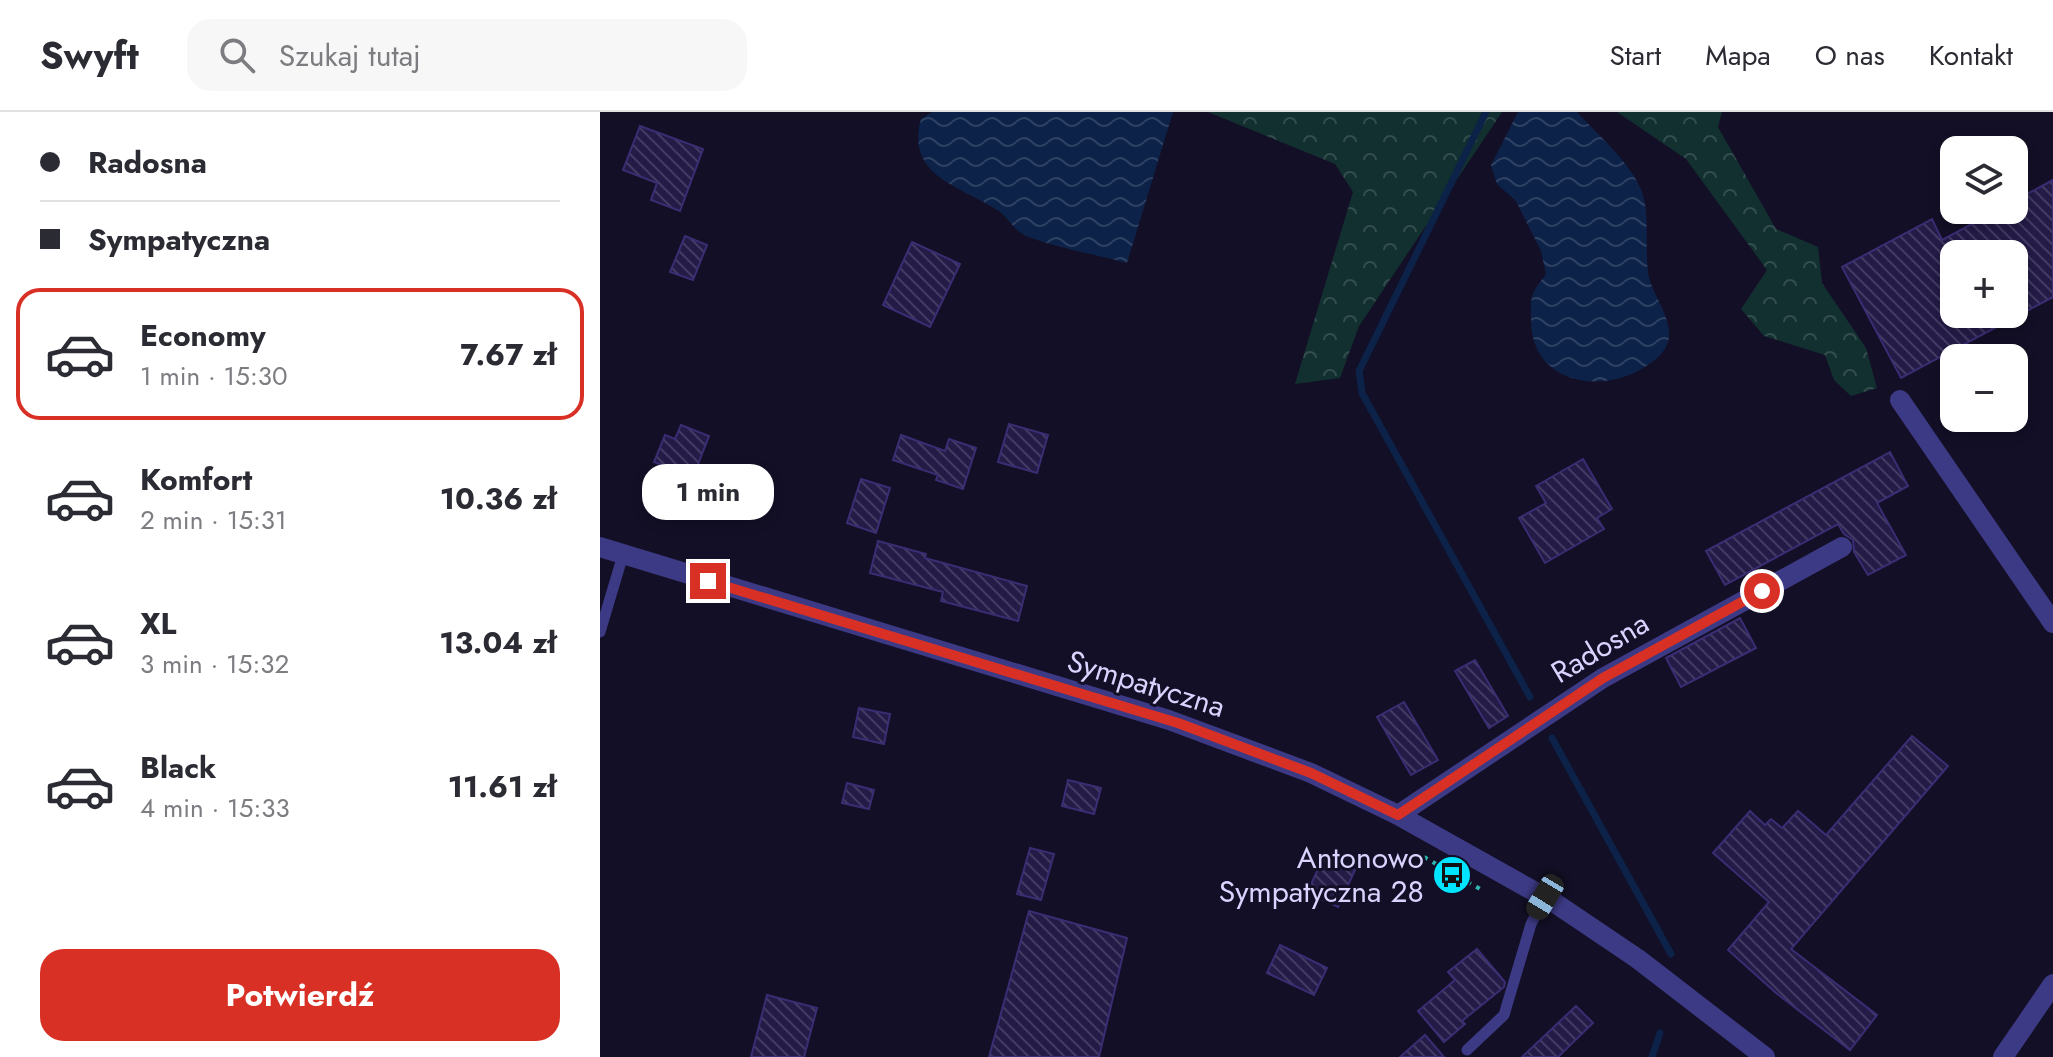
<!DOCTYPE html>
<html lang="pl">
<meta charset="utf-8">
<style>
body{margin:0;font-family:Jost,sans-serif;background:#f7f7f7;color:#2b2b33;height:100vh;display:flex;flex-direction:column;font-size:30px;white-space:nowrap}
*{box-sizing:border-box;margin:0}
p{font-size:26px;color:#7c7c81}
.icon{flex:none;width:44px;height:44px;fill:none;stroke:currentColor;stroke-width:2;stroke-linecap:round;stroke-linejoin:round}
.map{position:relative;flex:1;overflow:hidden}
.details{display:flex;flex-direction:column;background:#fff;width:600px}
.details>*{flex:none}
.guide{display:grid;align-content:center;height:176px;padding:0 40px;background:#fff}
.controls{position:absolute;left:1340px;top:24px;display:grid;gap:16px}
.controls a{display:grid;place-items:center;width:88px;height:88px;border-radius:16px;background:#fff;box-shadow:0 4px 12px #0003;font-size:40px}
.end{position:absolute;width:36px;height:36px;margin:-18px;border:10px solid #d93025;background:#fff;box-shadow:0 0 0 4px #fff}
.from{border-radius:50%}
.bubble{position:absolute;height:56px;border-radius:24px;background:#fff;box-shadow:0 4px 12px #0003;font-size:26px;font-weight:700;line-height:56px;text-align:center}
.car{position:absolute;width:24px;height:48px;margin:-24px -12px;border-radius:10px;box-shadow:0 0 6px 2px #0007;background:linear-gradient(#222 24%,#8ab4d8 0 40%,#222 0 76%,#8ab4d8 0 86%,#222 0)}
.guide b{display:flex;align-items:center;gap:28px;height:76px;font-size:30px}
.guide b+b{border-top:2px solid #e1e1e2}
.guide i{width:20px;height:20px;background:#2b2b33}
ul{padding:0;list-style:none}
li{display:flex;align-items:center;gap:24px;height:132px;margin:0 16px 12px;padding:0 24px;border:4px solid transparent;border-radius:24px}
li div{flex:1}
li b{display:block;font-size:30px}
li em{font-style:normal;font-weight:700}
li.active{border-color:#d93025}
li>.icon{width:72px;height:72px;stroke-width:1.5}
.primary-button{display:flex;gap:16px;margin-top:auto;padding:16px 40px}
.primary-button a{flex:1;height:92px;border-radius:24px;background:#d93025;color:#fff;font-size:32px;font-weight:700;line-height:92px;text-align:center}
header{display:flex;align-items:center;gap:48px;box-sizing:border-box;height:112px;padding:0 40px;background:#fff;border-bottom:2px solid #e1e1e2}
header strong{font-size:38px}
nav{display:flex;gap:44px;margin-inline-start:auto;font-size:28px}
.search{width:560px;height:72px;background:#f7f7f7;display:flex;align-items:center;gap:20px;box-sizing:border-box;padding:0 28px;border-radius:24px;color:#7c7c81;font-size:30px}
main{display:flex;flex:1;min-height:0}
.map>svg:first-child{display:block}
.forest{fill:url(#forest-crowns)}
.water{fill:url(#water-waves)}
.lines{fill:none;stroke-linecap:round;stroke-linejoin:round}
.stream{stroke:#0c2248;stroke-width:7}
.building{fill:url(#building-back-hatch);stroke:#3b2d73;stroke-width:2;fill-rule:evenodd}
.path{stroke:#2fb8b0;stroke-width:4;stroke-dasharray:4 6;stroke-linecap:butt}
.lane{stroke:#3d3a85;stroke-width:11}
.street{stroke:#3d3a85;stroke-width:20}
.route{stroke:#d93025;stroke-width:10}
.labels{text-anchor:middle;stroke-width:6;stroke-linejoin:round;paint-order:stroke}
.street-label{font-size:30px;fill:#d9d4ff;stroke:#130f26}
.poi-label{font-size:30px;fill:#d9d4ff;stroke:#130f26;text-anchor:end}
</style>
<header>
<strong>Swyft</strong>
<div class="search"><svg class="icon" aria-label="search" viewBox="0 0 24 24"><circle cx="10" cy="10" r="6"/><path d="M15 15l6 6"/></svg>Szukaj tutaj</div>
<nav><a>Start</a><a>Mapa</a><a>O nas</a><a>Kontakt</a></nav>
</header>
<main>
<section class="details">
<div class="guide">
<b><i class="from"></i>Radosna</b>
<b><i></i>Sympatyczna</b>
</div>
<ul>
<li class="active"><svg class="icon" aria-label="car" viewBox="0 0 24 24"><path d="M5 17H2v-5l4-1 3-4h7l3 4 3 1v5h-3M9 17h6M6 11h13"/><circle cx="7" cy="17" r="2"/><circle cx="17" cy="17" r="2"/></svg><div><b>Economy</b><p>1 min · 15:30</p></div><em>7.67 zł</em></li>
<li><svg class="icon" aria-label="car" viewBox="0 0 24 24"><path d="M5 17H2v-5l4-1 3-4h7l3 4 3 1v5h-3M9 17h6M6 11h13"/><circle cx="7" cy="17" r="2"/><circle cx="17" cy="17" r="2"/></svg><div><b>Komfort</b><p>2 min · 15:31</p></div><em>10.36 zł</em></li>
<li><svg class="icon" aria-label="car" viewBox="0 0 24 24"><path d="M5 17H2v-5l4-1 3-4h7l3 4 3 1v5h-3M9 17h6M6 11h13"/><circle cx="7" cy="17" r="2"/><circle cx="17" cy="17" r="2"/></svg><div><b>XL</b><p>3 min · 15:32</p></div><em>13.04 zł</em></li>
<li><svg class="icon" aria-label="car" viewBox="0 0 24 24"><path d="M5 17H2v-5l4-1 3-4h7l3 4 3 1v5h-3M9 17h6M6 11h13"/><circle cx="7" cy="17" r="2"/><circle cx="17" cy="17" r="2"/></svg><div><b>Black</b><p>4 min · 15:33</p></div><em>11.61 zł</em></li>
</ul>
<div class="primary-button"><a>Potwierdź</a></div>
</section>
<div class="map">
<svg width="1453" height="945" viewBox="0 0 1453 945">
<defs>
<pattern id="forest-crowns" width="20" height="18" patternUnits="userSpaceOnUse" patternTransform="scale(2)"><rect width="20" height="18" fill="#12302f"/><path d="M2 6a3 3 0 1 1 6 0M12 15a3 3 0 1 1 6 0" fill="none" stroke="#344d4e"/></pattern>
<pattern id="water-waves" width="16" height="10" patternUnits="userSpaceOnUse" patternTransform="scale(2)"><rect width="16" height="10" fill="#0c2248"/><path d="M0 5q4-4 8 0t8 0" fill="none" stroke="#2f4163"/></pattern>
<pattern id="building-back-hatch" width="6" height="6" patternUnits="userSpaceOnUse" patternTransform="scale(2)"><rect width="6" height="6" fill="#241b47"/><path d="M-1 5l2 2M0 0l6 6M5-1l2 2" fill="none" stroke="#433b63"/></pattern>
</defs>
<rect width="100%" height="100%" fill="#130f26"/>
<g class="forest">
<path d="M608 0H902L759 214 740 266 695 272 753 80 735 52Z"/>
<path d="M1017 0H1122L1118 15 1176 117 1218 135 1222 171 1266 236 1277 276 1251 284 1234 268 1225 243 1164 224 1141 197 1167 158 1086 47Z"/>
</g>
<g class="water">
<path d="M332 0H573L527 151C494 142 457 136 426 124 415 119 408 106 399 99 360 74 305 64 321 7Z"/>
<path d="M918 0H977C997 22 1038 57 1044 87 1049 110 1045 136 1048 160 1051 182 1070 201 1069 224 1068 239 1055 249 1043 256 997 284 930 269 931 207 931 199 930 189 933 182 935 175 942 168 946 162L941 139 916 89 897 72 891 53Z"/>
</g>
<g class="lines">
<g class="stream">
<path d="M886 0 759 259 762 281 930 585"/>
<path d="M952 626 1071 842"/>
<path d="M1052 945 1060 921"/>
</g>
</g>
<g class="building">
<path d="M40 14 103 37 80 99 51 88 57 71 23 58Z"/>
<path d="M1453 68V185L1301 266 1242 155 1332 107 1342 128 1398 98H1414V89ZM1354 142H1414V202H1354Z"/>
<path d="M85 124 107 133 93 168 70 160Z"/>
<path d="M312 130 360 152 330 215 283 193Z"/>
<path d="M409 312 448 323 437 361 398 350Z"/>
<path d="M81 313 109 324 95 360 81 355 80 360 54 350 65 323 75 327Z"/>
<path d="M301 323 345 339 349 327 376 336 363 377 336 368 338 363 293 348Z"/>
<path d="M1290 340 1308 374 1277 391 1306 443 1268 463 1254 440 1253 428 1244 422 1238 412 1125 473 1106 439Z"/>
<path d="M983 347 1012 397 997 406 1004 417 945 451 919 406 946 391 936 374Z"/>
<path d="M261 367 290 376 276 421 247 411Z"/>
<path d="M278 429 326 442 325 446 427 474 418 509 341 489 343 480 270 461Z"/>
<path d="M1140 506 1156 536 1081 575 1066 546Z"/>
<path d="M875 548 908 604 889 616 855 559Z"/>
<path d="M804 590 838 648 811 663 777 605Z"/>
<path d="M259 596 290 602 284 632 253 625Z"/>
<path d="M1312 624 1348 654 1191 837 1277 903 1250 938 1176 881 1128 838 1169 790 1113 741 1150 699 1165 713 1171 707 1182 716 1198 699 1226 723Z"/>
<path d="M468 668 501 676 494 702 462 694Z"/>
<path d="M247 671 274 678 269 697 242 691Z"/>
<path d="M430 736 454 742 441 788 417 782Z"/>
<path d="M724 744 755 758 738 795 707 781Z"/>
<path d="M429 799 527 826 499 945H389Z"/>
<path d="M680 833 727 856 714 883 667 861Z"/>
<path d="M877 837 905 870 904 875 862 909 865 912 844 930 818 899 855 868 848 860Z"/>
<path d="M167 883 217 896 204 945H151Z"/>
<path d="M976 894 993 911 958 945H922Z"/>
<path d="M825 923 844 945H800Z"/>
</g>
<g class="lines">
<path class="path" d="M824 745 882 778"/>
<g class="lane">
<path d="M0 520 23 443"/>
<path d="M867 938 904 903 931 812 945 785"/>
</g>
<g class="street">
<path d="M1300 288 1453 511"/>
<path d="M0 435 569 608 711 661 798 703 955 791 1038 847 1165 945"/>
<path d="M798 703 1003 566 1242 435"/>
<path d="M1403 945 1453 872"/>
</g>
</g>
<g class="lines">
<path class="route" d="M108 469 578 611 711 661 798 703 1003 566 1162 479"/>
</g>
<defs>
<g id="bus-disc" transform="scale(2)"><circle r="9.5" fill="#00e5ff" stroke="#130f26"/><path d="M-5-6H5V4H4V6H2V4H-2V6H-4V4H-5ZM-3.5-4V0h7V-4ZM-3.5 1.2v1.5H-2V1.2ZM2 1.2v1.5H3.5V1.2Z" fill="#111"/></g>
</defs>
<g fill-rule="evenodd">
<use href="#bus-disc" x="852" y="763"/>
</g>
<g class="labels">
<g class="street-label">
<text transform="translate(1000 536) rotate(-31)" y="10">Radosna</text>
<text transform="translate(546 572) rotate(17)" y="10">Sympatyczna</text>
</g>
<g class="poi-label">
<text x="824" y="756">Antonowo<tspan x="824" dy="34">Sympatyczna 28</tspan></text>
</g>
</g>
</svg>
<div class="controls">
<a><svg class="icon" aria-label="layers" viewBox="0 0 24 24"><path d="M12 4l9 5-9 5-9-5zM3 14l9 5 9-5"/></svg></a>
<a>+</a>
<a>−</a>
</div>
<i class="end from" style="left:1162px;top:479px"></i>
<i class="end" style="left:108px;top:469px"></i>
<div class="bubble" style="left:42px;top:352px;width:132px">1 min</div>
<i class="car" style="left:945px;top:785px;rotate:211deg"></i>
</div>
</main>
